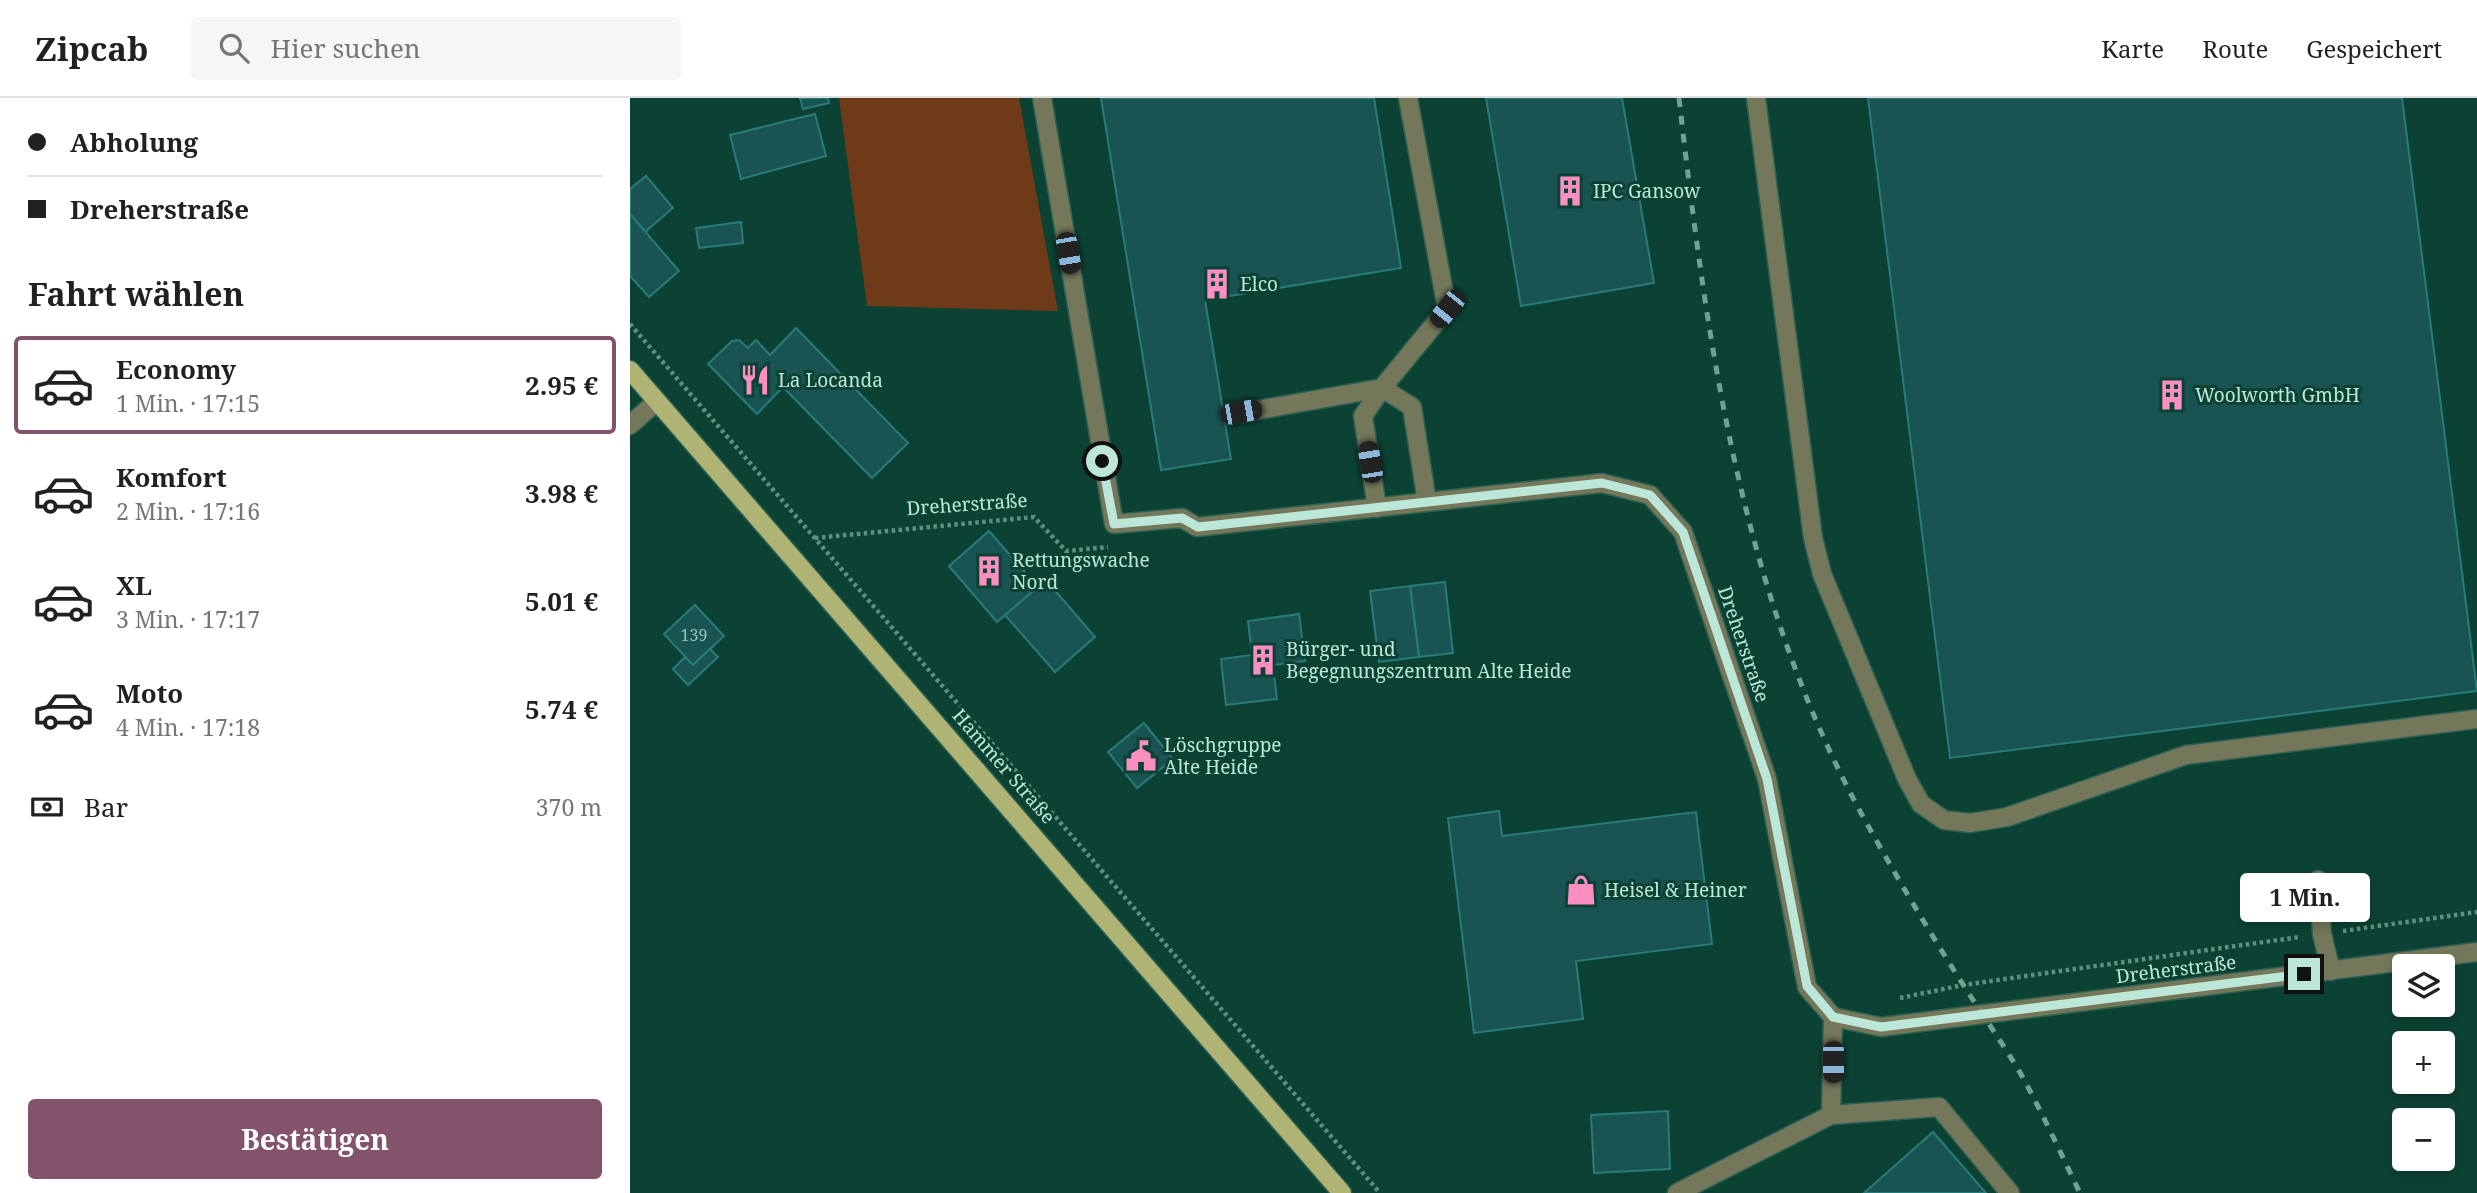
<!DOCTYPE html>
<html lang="de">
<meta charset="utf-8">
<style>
body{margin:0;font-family:"Noto Serif",serif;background:#f6f6f6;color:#202124;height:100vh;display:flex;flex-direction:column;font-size:26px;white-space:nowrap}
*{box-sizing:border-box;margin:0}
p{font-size:23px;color:#757577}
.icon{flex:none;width:38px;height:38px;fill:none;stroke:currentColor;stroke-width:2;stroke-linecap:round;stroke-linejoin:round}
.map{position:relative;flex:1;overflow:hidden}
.sheet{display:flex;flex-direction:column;background:#fff;width:630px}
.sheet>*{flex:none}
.hud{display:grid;align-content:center;height:154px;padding:0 28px;background:#fff}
.controls{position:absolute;left:1762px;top:856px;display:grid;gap:14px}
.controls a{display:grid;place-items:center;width:63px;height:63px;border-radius:7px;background:#fff;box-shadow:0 4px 10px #0003;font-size:35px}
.end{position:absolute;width:32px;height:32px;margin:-16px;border:9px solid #bce7d8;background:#111;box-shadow:0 0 0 4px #111}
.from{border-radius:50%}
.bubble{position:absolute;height:49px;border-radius:7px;background:#fff;box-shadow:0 4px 10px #0003;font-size:23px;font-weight:700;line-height:49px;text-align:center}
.car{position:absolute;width:21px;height:42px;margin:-21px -10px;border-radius:9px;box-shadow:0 0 5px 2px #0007;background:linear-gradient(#222 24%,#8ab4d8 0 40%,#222 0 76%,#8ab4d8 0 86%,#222 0)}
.hud b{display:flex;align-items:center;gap:24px;height:66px;font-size:26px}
.hud b+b{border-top:2px solid #e0e0e0}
.hud i{width:18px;height:18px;background:#202124}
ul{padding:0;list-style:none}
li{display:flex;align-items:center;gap:21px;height:98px;margin:0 14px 10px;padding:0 14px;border:4px solid transparent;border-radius:7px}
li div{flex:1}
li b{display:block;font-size:26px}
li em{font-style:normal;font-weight:700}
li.current{border-color:#83526b}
li>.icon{width:63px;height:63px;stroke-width:1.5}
h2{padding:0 28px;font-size:32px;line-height:84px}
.pay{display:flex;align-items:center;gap:18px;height:77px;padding:0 28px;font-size:26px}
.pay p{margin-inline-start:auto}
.button{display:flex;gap:14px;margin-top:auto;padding:14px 28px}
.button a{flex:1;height:80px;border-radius:7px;background:#83526b;color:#fff;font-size:28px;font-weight:700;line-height:80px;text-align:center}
header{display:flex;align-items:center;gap:42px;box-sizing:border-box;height:98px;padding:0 35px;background:#fff;border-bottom:2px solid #e0e0e0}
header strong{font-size:33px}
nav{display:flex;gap:38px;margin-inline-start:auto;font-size:24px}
.search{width:490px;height:63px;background:#f6f6f6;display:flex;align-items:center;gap:18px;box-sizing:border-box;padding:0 24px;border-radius:7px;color:#757577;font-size:26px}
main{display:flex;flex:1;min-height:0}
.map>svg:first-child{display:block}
.green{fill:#6e3a18}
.building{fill:#195452;stroke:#277c79;stroke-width:2}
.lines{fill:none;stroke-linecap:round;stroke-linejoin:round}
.minor-casing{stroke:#2c6052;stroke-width:21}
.major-casing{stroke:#2c6052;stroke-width:21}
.path{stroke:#5e8f81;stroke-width:4.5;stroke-dasharray:3.5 3.5;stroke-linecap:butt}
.minor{stroke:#747759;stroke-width:18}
.major{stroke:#afb475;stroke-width:18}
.rail{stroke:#71a192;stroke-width:5;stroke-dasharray:9 9;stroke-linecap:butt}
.route{stroke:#bce7d8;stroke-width:9}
.labels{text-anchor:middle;stroke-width:6;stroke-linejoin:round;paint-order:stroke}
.number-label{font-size:16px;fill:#93c2b6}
.poi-label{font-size:19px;fill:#bce7d8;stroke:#0c4234;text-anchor:start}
.street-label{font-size:19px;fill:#bce7d8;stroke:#0c4234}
</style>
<header>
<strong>Zipcab</strong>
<div class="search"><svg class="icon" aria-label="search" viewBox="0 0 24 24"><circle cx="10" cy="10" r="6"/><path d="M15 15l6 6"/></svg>Hier suchen</div>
<nav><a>Karte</a><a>Route</a><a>Gespeichert</a></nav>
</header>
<main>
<section class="sheet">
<div class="hud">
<b><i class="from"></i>Abholung</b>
<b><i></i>Dreherstraße</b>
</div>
<h2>Fahrt wählen</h2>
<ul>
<li class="current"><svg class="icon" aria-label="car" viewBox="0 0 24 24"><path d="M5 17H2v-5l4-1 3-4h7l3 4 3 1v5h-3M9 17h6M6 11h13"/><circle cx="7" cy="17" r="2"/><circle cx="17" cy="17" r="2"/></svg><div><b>Economy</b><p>1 Min. · 17:15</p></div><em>2.95 €</em></li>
<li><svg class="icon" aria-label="car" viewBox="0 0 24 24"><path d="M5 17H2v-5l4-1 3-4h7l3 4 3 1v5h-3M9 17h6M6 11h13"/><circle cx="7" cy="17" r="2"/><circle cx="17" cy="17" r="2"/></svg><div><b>Komfort</b><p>2 Min. · 17:16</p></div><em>3.98 €</em></li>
<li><svg class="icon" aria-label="car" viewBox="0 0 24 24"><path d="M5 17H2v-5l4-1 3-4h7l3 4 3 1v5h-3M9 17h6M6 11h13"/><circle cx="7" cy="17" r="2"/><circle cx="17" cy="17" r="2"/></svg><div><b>XL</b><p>3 Min. · 17:17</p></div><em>5.01 €</em></li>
<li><svg class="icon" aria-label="car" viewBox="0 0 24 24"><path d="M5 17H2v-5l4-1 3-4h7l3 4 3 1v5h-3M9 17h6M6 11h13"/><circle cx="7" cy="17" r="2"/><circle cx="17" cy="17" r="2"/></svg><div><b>Moto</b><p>4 Min. · 17:18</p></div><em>5.74 €</em></li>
</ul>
<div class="pay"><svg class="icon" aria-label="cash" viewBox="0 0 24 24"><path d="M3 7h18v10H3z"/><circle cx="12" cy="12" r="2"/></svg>Bar<p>370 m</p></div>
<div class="button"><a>Bestätigen</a></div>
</section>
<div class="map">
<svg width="1847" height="1095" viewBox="0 0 1847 1095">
<rect width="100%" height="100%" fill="#0c4234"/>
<path class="green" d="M209 0H389L428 213 237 208Z"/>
<g class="building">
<path d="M170 0H198L199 5 173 11Z"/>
<path d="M471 0H744L771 170 575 202 601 361 531 372Z"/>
<path d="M856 0H992L1024 185 891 208Z"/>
<path d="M1238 0H1772L1847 593 1320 660Z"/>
<path d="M185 16 196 58 111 81 100 37Z"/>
<path d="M16 78 43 110 15 134 0 116V91Z"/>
<path d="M0 116 49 173 19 199 0 178Z"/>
<path d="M111 124 113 145 69 150 66 130Z"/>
<path d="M166 230 278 345 242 380 153 289 127 316 78 266 102 243 109 242 118 250 126 242 140 257Z"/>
<path d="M359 433 408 489 367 524 319 468Z"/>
<path d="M416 482 465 539 425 574 375 517Z"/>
<path d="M815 484 823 555 789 559 780 488Z"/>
<path d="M780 488 789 559 749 564 740 493Z"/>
<path d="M65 507 94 538 63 567 34 536Z"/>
<path d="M669 516 675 563 643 567 647 601 596 607 591 561 622 557 618 523Z"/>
<path d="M80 551 88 559 58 587 43 571 55 559 63 567Z"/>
<path d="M514 625 543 661 507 690 478 654Z"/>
<path d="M869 713 872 738 1066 714 1082 846 946 863 953 921 844 935 818 720Z"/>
<path d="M1038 1013 1040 1071 964 1075 961 1017Z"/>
<path d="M1303 1034 1356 1095H1234Z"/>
</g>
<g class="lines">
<g class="minor-casing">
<g id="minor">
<path d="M412 0 484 426 552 420 567 429 972 385 1020 397 1053 434 1137 681 1177 889 1203 919 1251 929 1847 854"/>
<path d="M1126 0 1183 440 1192 476 1277 681 1291 706 1314 722 1340 725 1377 719 1556 657 1847 621"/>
<path d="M611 315 752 290 817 211 778 0"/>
<path d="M0 327 27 303"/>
<path d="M747 410 733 318 752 290 782 309 797 404"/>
<path d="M1688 782 1692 836 1701 873"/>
<path d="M1201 1017 1309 1009 1380 1095"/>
<path d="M1047 1095 1201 1017 1203 919"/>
</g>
</g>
<g class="major-casing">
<path id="major" d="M0 272 712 1095"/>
</g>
<g class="path">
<path d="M0 226 750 1095"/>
<path d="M185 440 404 419 436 453 478 449"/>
<path d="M1713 833 1847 814"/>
<path d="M1270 900 1333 887 1669 839"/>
</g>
<use href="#minor" class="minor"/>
<use href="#major" class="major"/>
<path class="rail" d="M1049 0C1077 245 1111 495 1231 715 1263 773 1298 832 1334 888 1353 918 1374 947 1392 978 1413 1016 1431 1056 1450 1095"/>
</g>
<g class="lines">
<path class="route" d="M472 363 484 426 552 420 568 429 972 385 1020 397 1053 434 1137 681 1177 888 1203 919 1251 929 1674 876"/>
</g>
<defs>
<g id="building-bare" transform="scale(2.415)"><path d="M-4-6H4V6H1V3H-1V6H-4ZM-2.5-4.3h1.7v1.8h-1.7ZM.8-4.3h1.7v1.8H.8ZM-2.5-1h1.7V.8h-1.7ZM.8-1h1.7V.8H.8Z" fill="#fc8fc1" stroke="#0c4234" stroke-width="2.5" paint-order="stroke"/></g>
<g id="restaurant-bare" transform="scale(2.415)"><path d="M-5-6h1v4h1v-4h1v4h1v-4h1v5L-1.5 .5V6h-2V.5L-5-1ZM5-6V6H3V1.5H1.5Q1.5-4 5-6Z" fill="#fc8fc1" stroke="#0c4234" stroke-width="2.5" paint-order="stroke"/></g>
<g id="civic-bare" transform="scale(2.415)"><path d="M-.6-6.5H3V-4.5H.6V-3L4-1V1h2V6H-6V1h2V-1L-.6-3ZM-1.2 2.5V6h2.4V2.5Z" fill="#fc8fc1" stroke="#0c4234" stroke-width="2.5" paint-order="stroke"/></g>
<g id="shop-bare" transform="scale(2.415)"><path d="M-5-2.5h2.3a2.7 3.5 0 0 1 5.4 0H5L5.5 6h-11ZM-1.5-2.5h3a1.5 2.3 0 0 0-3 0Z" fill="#fc8fc1" stroke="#0c4234" stroke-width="2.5" paint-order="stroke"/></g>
</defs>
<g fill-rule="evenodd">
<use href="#building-bare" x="940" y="93"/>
<use href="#building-bare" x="587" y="186"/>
<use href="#restaurant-bare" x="125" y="282"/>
<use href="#building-bare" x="1542" y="297"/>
<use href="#building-bare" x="359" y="473"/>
<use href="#building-bare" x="633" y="562"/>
<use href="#civic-bare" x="511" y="658"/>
<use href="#shop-bare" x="951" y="792"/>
</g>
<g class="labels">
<g class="number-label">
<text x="64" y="543">139</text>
</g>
<g class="poi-label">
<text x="963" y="100">IPC Gansow</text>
<text x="610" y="193">Elco</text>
<text x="148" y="289">La Locanda</text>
<text x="1565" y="304">Woolworth GmbH</text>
<text x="382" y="469">Rettungswache<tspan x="382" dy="22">Nord</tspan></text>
<text x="656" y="558">Bürger- und<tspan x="656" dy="22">Begegnungszentrum Alte Heide</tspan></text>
<text x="534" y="654">Löschgruppe<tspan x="534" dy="22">Alte Heide</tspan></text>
<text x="974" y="799">Heisel &amp; Heiner</text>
</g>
<g class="street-label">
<text transform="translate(337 406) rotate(-4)" y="7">Dreherstraße</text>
<text transform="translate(1114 546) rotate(71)" y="7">Dreherstraße</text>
<text transform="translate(374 668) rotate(49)" y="7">Hammer Straße</text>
<text transform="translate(1546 871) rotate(-7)" y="7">Dreherstraße</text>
</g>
</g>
</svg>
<div class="controls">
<a><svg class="icon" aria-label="layers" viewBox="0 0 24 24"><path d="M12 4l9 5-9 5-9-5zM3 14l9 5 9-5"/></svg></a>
<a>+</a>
<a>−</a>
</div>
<i class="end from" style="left:472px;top:363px"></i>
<i class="end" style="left:1674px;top:876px"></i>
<div class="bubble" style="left:1610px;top:775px;width:130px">1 Min.</div>
<i class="car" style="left:438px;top:155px;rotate:170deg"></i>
<i class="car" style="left:817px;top:211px;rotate:219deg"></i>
<i class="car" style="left:611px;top:314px;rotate:80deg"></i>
<i class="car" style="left:740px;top:364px;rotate:351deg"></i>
<i class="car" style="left:1203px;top:964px;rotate:180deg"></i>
</div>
</main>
